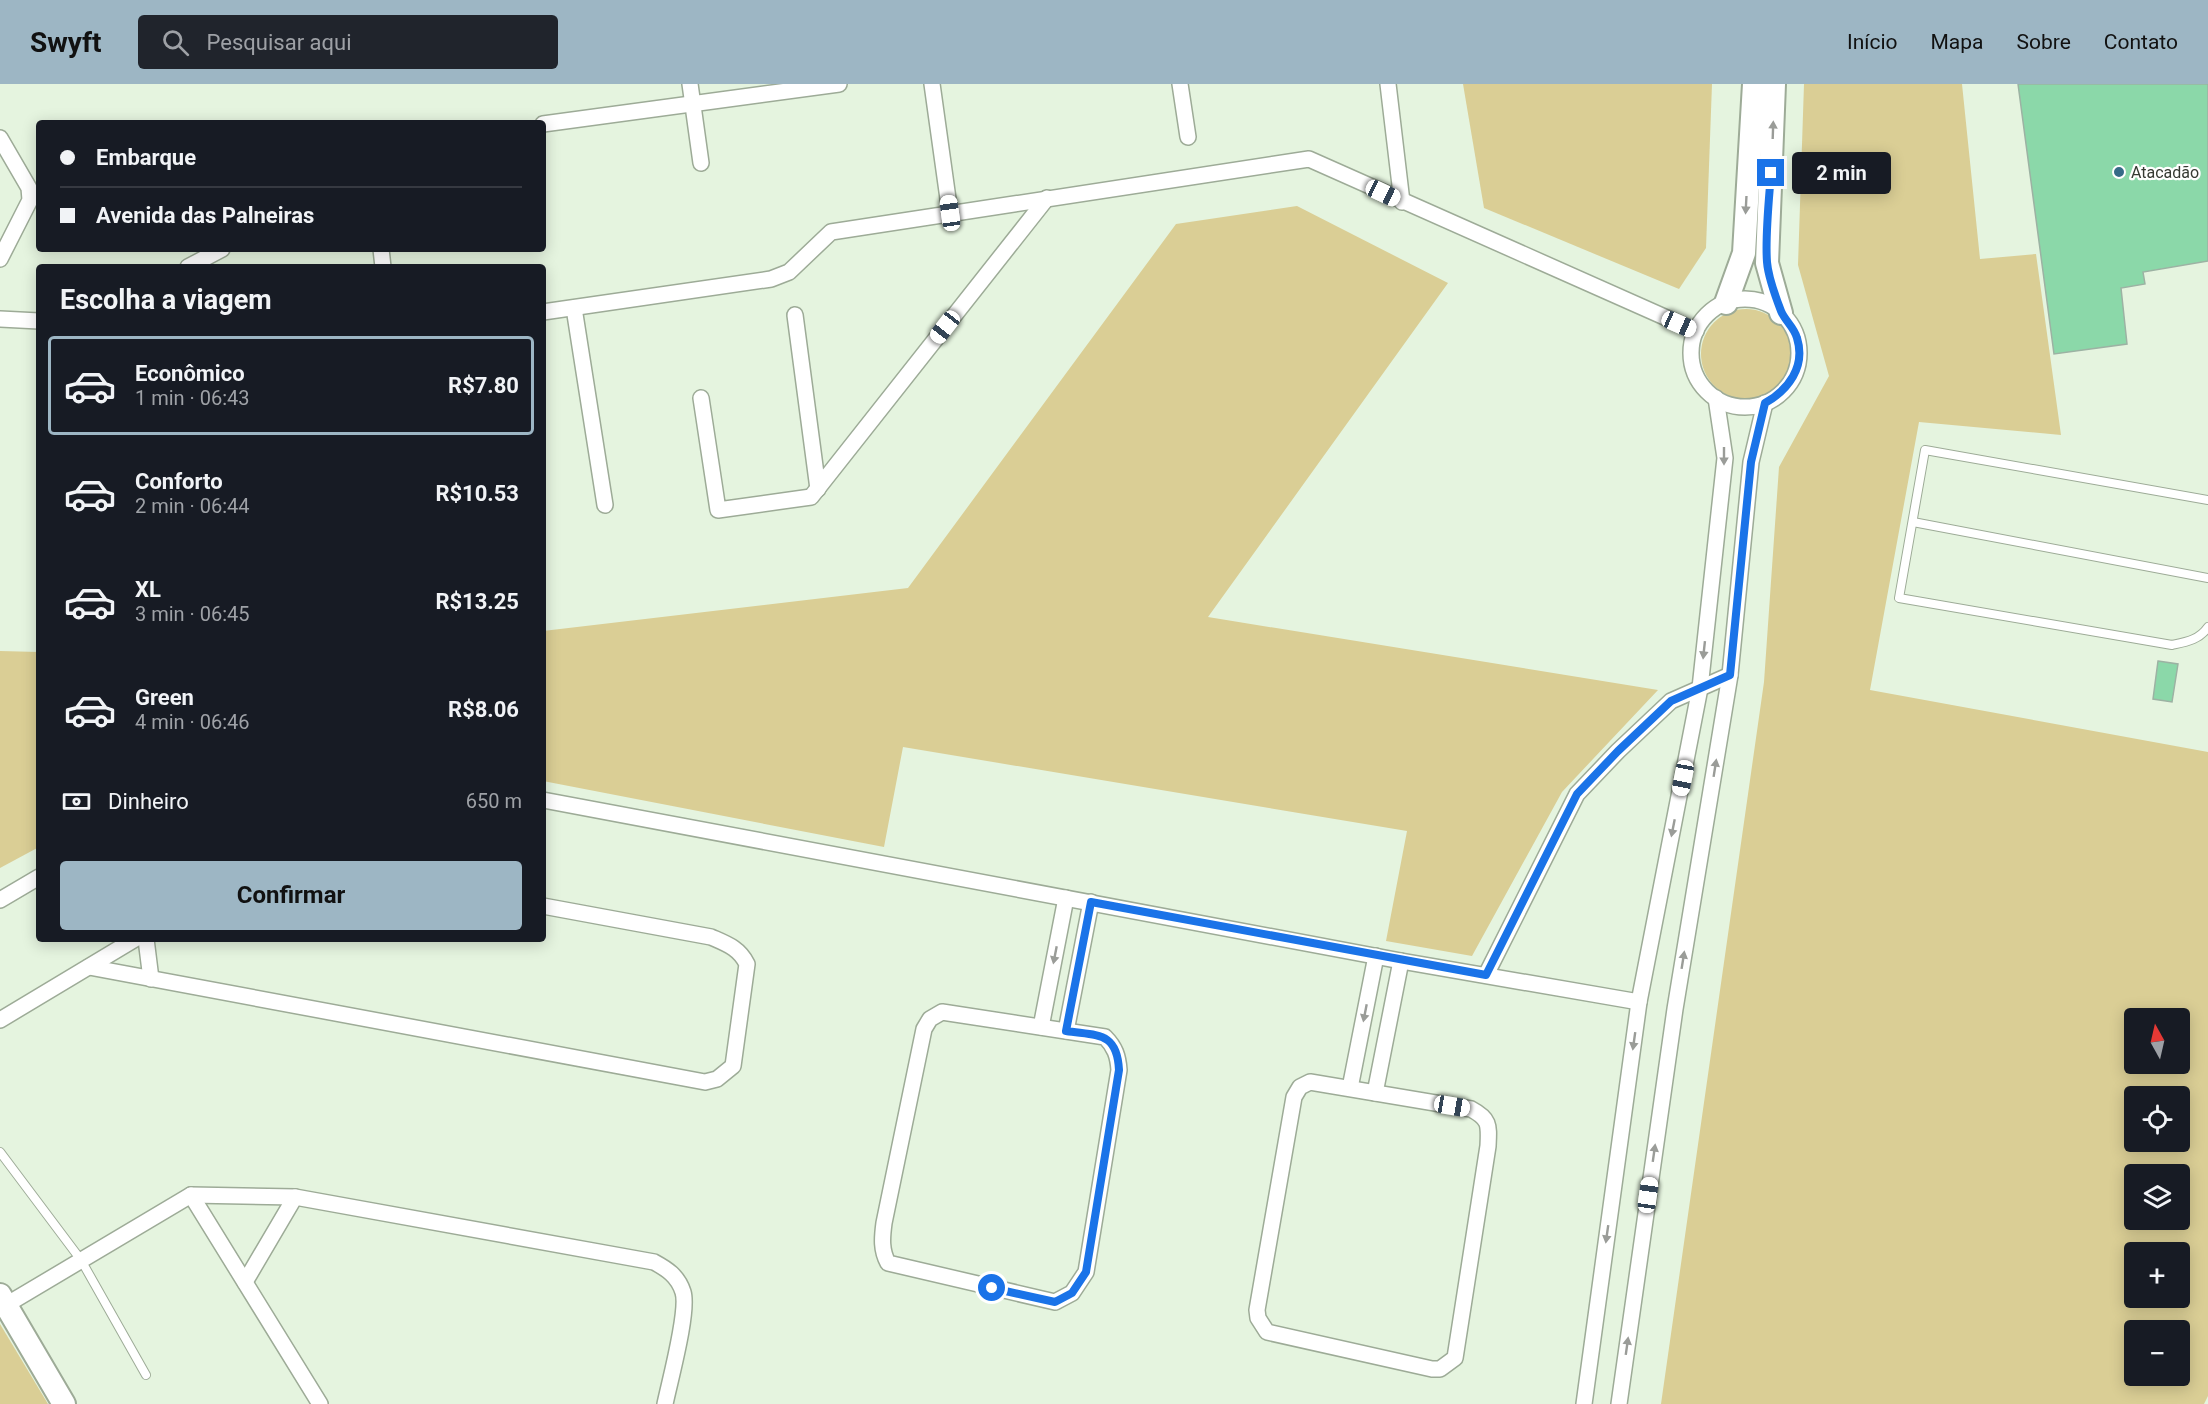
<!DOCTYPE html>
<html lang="pt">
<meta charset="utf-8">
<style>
body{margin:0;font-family:Roboto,sans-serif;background:#20242c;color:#f1f3f6;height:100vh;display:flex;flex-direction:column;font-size:22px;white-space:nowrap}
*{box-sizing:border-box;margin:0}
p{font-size:20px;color:#9ea1a6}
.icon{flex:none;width:33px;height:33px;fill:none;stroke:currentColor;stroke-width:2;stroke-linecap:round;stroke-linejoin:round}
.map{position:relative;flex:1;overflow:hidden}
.drawer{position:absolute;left:36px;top:180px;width:510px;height:678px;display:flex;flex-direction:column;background:#171b24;border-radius:6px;box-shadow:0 3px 15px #0003}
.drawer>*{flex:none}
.banner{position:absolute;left:36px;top:36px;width:510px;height:132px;border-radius:6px;box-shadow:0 3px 15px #0003;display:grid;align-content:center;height:132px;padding:0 24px;background:#171b24}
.needle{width:39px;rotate:352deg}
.tools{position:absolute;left:2124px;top:924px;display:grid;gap:12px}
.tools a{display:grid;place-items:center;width:66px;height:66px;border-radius:6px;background:#171b24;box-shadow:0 3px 15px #0003;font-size:30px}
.end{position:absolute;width:27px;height:27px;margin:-14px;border:8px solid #1a73e8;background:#fff;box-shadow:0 0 0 3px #fff}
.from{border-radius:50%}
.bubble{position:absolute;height:42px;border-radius:6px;background:#171b24;box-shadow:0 3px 15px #0003;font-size:20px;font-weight:700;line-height:42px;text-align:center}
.car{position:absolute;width:18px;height:36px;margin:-18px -9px;border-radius:8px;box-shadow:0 0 4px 2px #0007;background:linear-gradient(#fff 24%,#345 0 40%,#fff 0 76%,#345 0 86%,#fff 0)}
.banner b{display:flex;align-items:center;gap:21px;height:57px;font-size:22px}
.banner b+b{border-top:2px solid #363941}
.banner i{width:15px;height:15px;background:#f1f3f6}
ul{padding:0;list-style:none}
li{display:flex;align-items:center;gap:18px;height:99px;margin:0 12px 9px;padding:0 12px;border:3px solid transparent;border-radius:6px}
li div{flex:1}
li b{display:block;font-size:22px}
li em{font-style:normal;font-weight:700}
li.on{border-color:#9db6c4}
li>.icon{width:54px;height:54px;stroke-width:1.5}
h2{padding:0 24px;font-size:27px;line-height:72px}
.pay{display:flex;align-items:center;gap:15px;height:66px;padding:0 24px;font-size:22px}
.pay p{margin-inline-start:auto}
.action{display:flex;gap:12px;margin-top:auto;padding:12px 24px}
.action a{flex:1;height:69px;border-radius:6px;background:#9db6c4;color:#111;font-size:24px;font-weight:700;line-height:69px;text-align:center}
header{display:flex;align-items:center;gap:36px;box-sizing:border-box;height:84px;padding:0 30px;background:#9db6c4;color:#111}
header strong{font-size:28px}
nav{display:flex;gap:33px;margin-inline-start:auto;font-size:21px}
.search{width:420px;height:54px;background:#20242c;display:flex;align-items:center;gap:15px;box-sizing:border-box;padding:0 21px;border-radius:6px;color:#9ea1a6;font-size:22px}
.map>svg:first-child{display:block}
.green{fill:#dace95;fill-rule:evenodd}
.building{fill:#8bd8a9;stroke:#9cb2a3;stroke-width:1.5}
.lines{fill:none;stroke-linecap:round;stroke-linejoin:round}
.lane-casing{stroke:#9dab97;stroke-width:10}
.street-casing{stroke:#9dab97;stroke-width:18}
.secondary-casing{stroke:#9dab97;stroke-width:26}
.lane{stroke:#fff;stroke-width:8}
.street{stroke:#fff;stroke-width:15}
.secondary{stroke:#fff;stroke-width:22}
.oneway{fill:#9a9c98}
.route{stroke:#1a73e8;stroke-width:8}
.poi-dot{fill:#366b87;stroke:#fff;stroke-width:2}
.labels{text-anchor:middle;stroke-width:4.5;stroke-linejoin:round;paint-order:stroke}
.poi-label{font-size:16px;fill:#353a32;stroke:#fff;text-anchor:start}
</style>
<header>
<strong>Swyft</strong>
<div class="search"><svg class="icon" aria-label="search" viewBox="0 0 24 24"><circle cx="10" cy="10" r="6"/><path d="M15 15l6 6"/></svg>Pesquisar aqui</div>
<nav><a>Início</a><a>Mapa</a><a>Sobre</a><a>Contato</a></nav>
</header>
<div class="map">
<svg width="2208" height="1320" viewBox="0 0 2208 1320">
<rect width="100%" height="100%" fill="#e5f4df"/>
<g class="green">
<path d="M1463 0H1712L1706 164 1679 205 1484 124Z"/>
<path d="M1804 0H1962L1980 175 2036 170 2061 351 1919 338 1870 606 2208 668V1312L2204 1320H1661L1764 598 1779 383 1829 292 1798 181ZM2180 934V980H2134V934ZM2180 1012V1058H2134V1012ZM2180 1090V1136H2134V1090ZM2180 1168V1214H2134V1168ZM2180 1246V1292H2134V1246Z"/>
<path d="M1297 122 1448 199 1208 533 1658 606 1562 708 1472 872 1386 857 1407 747 903 663 884 763 543 697V547L908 504 1176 140Z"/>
<circle cx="1746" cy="270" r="45"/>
<path d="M0 567 39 568V763L0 784Z"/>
<path d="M0 1240 48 1320H0Z"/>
</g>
<g class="building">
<path d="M2018 0H2208V177L2143 188 2145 200 2121 204 2127 260 2054 270Z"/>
<path d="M2158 577 2178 580 2172 618 2153 615Z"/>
</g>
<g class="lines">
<g class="lane-casing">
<g id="lane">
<path d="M2208 416 1925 366 1899 514 2172 561C2186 558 2199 556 2208 543"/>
<path d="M1913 438 2208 494"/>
<path d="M0 1068 81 1176 146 1291"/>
</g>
</g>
<g class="street-casing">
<g id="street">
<path d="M690 0 701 79"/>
<path d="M932 0 950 129"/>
<path d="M1180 0 1188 53"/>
<path d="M1388 0 1402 118"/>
<path d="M543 40 839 0"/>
<path d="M0 54 29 104 30 116 0 175"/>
<path d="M381 165 383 183"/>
<path d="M188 183 222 165"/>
<circle cx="1745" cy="269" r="54"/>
<path d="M574 224 605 421"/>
<path d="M543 228 771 195 789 188 831 148 1309 75 1696 247"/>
<path d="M795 231 818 405"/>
<path d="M0 235 39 237"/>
<path d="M701 314 718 426 811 413 1047 114"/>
<path d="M543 716 1401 877 1639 918"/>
<path d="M0 816 39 793"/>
<path d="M146 855 151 895"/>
<path d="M89 883 705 998 717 995 733 982 747 880C739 864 727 860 711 853L543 822"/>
<path d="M1486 891 1577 710 1618 667 1671 617 1730 591"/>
<path d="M942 928 1105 953C1115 963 1118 972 1119 986L1086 1188 1072 1209 1055 1218 888 1179C881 1166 882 1154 884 1139L924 945 930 935Z"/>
<path d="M0 936 135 855"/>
<path d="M1041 943 1066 814"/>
<path d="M1066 947 1091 818"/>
<path d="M1310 998 1471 1025C1490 1035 1489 1041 1488 1062L1455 1274 1440 1285H1432L1267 1248 1258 1234 1257 1226 1294 1013 1300 1003Z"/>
<path d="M1350 1004 1376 872"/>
<path d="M1375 1009 1401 877"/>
<path d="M191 1111 320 1320"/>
<path d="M245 1198 295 1113"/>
<path d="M6 1221 191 1111 295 1113 654 1178C667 1185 678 1192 683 1208 689 1227 670 1296 665 1320"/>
<path d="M1584 1320 1639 918 1700 604 1725 374 1716 314"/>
<path d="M1619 1320 1675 925 1730 591 1751 378 1765 319"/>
</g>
</g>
<g class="secondary-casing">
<g id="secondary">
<path d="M1774 0 1767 179 1781 229"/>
<path d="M1726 219 1744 169 1754 0"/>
<path d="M0 1211 64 1320"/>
</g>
</g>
<use href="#lane" class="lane"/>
<use href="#street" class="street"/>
<use href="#secondary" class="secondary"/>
</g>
<defs><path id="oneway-solid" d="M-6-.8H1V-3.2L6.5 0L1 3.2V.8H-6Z" transform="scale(1.5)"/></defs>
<g class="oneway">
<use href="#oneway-solid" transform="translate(1773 46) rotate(-88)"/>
<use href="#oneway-solid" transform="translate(1746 121) rotate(93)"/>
<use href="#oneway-solid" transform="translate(1724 372) rotate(90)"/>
<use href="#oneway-solid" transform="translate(1704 566) rotate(96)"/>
<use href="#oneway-solid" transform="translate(1715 684) rotate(-81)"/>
<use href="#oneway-solid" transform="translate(1673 744) rotate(101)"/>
<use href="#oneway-solid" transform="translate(1055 871) rotate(101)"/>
<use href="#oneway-solid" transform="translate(1683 876) rotate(-81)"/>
<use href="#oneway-solid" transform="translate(1365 929) rotate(101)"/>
<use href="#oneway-solid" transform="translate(1634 957) rotate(98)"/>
<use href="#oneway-solid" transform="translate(1654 1069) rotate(-82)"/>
<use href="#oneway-solid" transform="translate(1607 1150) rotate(98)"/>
<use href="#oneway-solid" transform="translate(1627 1262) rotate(-82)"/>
</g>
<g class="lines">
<path class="route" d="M992 1204 1055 1218 1072 1209 1086 1188 1119 986C1117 947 1097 952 1066 947L1091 818 1486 891 1577 710 1618 667 1671 617 1730 591 1751 378 1765 319C1788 306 1806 283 1797 254 1794 243 1785 237 1781 227 1776 214 1768 191 1767 178 1765 152 1769 116 1771 89"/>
</g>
<circle class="poi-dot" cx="2119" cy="88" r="6"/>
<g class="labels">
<g class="poi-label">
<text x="2131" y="94">Atacadão</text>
</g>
</g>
</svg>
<div class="tools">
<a><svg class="needle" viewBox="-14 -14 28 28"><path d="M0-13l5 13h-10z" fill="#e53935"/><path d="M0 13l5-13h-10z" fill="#9ea1a6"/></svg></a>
<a><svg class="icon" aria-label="locate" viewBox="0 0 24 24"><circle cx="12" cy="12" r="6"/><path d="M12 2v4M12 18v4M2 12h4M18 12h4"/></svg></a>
<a><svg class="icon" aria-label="layers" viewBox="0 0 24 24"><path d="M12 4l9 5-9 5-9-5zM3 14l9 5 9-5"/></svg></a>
<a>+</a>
<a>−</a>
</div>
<i class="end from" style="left:992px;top:1204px"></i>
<i class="end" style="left:1771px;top:89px"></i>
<div class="bubble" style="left:1792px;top:68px;width:99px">2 min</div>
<i class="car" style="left:1383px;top:109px;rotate:115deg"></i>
<i class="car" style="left:950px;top:129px;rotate:352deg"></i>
<i class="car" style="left:1679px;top:240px;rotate:114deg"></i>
<i class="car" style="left:945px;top:243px;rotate:218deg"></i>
<i class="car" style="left:1683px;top:694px;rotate:191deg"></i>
<i class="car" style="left:1452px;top:1022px;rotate:100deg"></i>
<i class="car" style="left:1648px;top:1111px;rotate:8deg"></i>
<div class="banner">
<b><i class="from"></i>Embarque</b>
<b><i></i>Avenida das Palneiras</b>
</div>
<section class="drawer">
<h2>Escolha a viagem</h2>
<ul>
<li class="on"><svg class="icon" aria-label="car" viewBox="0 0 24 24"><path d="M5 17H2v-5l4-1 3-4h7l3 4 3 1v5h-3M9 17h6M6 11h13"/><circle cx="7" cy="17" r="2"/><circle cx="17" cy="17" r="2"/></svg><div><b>Econômico</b><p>1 min · 06:43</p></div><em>R$7.80</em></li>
<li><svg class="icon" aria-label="car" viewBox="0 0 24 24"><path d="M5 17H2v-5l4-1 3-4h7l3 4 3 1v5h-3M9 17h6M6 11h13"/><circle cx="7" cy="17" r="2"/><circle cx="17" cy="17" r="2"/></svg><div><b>Conforto</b><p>2 min · 06:44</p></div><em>R$10.53</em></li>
<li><svg class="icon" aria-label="car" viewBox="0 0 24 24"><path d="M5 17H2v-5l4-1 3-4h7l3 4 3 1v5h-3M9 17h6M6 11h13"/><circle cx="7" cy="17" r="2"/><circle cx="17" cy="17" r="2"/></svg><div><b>XL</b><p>3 min · 06:45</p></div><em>R$13.25</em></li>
<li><svg class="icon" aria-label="car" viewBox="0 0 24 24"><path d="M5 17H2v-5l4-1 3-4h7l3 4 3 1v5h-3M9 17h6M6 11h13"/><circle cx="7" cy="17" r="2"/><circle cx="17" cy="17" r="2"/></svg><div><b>Green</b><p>4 min · 06:46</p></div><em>R$8.06</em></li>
</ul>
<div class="pay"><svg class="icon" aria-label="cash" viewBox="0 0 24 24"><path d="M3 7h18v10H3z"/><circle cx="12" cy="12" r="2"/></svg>Dinheiro<p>650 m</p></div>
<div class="action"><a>Confirmar</a></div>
</section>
</div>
